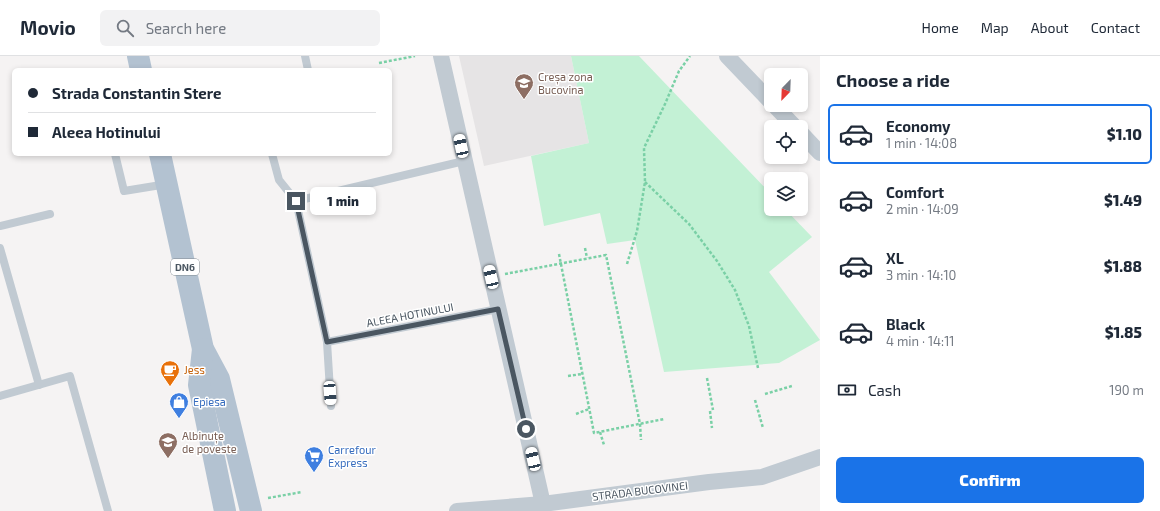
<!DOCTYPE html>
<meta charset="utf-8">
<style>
body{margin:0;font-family:"Exo 2",sans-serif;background:#f2f2f3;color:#1f2937;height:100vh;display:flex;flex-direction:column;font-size:15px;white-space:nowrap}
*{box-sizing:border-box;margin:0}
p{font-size:13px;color:#747a83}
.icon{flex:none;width:22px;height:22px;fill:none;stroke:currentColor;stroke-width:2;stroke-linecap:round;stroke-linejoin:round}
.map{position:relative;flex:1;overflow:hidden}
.sheet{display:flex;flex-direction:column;background:#fff;width:340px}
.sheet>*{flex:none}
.banner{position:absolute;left:12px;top:12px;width:380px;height:88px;border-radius:6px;box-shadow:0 2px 6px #0003;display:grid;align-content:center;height:88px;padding:0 16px;background:#fff}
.needle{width:26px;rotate:203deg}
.fabs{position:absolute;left:764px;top:12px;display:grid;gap:8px}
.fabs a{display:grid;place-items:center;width:44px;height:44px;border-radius:6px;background:#fff;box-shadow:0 2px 6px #0003;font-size:20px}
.end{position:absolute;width:18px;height:18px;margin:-9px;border:5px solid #4a5661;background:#fff;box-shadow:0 0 0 2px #fff}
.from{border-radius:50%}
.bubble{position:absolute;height:28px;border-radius:6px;background:#fff;box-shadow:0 2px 6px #0003;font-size:13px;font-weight:800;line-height:28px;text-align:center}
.car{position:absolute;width:12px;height:24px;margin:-12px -6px;border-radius:5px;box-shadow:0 0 3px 1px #0007;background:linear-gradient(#fff 24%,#345 0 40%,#fff 0 76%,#345 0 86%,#fff 0)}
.banner b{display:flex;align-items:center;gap:14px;height:38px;font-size:15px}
.banner b+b{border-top:1px solid #e0e1e3}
.banner i{width:10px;height:10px;background:#1f2937}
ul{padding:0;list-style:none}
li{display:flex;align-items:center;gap:12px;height:60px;margin:0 8px 6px;padding:0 8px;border:2px solid transparent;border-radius:6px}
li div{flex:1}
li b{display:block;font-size:15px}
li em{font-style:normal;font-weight:800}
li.selected{border-color:#1a73e8}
li>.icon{width:36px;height:36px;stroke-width:1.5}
h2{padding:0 16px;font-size:18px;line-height:48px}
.pay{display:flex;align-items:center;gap:10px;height:44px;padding:0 16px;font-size:15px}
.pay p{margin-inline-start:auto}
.button{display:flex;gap:8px;margin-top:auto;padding:8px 16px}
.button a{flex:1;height:46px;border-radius:6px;background:#1a73e8;color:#fff;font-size:16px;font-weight:800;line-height:46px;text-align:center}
header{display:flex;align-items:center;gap:24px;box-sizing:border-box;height:56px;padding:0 20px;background:#fff;border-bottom:1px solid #e0e1e3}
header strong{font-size:19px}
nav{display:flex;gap:22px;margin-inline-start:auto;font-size:14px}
.search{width:280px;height:36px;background:#f2f2f3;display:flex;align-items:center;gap:10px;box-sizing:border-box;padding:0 14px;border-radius:6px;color:#747a83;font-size:15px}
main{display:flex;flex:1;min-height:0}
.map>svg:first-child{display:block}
.education{fill:#e6e4e5}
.green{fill:#c3f1d5}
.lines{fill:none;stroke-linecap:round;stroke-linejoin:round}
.path{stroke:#7ad0a6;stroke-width:2.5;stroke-dasharray:3 2;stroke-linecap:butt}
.service{stroke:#c1cad2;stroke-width:8}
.minor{stroke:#c1cad2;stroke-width:16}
.primary{stroke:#b3c2d1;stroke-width:22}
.route{stroke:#4a5661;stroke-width:5}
.labels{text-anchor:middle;stroke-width:3;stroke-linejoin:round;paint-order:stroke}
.shield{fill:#fff;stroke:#808990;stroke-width:1}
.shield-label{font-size:10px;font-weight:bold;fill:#4a5661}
.education-label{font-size:11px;fill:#785e54;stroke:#fff;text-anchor:start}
.street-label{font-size:11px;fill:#4a5661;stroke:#fff}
.food-label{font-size:11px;fill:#c56008;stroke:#fff;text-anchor:start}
.shop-label{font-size:11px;fill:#366cbe;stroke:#fff;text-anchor:start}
</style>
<header>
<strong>Movio</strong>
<div class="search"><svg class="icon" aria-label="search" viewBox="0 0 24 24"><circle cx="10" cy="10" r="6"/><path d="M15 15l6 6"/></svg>Search here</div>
<nav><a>Home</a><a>Map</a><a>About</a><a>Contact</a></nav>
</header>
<main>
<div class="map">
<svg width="820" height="455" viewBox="0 0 820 455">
<rect width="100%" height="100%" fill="#f5f3f3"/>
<path class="education" d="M459 0H571L589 87 484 110Z"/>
<path class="green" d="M571 0H639L771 138V153H785L812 181 769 216 820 284 779 307 664 316 635 184 607 188 600 157 544 170 531 100 589 87Z"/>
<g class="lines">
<g class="path">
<path d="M379 7 415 0"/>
<path d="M645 126 689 168 717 205 735 234 749 270 758 312"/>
<path d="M585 192 587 202"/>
<path d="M559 198 594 377 664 363"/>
<path d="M627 208 637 175 645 126 644 92 665 48 679 15 690 0"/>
<path d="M505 218 606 199 640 368 641 384"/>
<path d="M568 320 582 318"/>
<path d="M707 322 713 354"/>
<path d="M765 338 792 330"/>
<path d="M755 344 763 372"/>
<path d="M710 355 712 372"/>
<path d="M576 358 589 353"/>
<path d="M600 376 604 389"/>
<path d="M268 442 302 436"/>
</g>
<g class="service">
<path d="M305 0 308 14"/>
<path d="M115 98 124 135 167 128"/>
<path d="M272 98 279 124 296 145"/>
<path d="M464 105 296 145 327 286 498 253"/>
<path d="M0 170 50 158"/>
<path d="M0 192 39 329"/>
<path d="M327 286 331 350"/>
<path d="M0 340 70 320 108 455"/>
</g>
<g class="minor">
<path d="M441 0 543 448"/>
<path d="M727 0 771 46"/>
<path d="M774 49 795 71"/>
<path d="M801 77 820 97"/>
<path d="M457 455 543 448 709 426 762 421 820 401"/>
</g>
<g class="primary">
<path d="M138 0 141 14"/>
<path d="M160 98 203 293 219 323 251 455"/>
<path d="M203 293 199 329 225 455"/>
</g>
</g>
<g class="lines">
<path class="route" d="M296 145 327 286 498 253 526 373"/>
</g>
<defs>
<g id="school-pin" transform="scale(1)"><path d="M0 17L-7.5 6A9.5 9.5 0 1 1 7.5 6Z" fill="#8d6e63" stroke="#fff"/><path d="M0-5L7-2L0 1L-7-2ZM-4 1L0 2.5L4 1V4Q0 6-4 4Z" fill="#fff"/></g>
<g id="cafe-pin" transform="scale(1)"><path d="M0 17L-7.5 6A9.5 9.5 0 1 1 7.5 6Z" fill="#e8710a" stroke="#fff"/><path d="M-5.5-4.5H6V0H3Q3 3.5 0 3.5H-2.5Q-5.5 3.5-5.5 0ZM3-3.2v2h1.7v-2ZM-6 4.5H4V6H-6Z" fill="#fff"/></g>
<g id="shop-pin" transform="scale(1)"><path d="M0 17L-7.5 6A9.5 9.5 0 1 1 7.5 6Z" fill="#3f7fe0" stroke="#fff"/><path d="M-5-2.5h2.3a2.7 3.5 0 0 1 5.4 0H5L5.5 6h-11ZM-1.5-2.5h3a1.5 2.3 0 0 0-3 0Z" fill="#fff"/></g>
<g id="supermarket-pin" transform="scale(1)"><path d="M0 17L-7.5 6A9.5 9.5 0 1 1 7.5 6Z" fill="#3f7fe0" stroke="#fff"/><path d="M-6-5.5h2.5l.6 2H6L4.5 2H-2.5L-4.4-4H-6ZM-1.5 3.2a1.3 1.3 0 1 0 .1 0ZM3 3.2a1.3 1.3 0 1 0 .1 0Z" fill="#fff"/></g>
</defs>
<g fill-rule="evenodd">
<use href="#school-pin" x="524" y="27"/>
<use href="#cafe-pin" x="170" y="314"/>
<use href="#shop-pin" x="179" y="346"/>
<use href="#school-pin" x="168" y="386"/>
<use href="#supermarket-pin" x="314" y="400"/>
</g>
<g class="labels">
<rect class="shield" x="171" y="203" width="28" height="16" rx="3"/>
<g class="shield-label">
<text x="185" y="215">DN6</text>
</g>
<g class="education-label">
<text x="538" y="25">Creșa zona<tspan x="538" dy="13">Bucovina</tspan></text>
<text x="182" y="384">Albinuțe<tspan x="182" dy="13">de poveste</tspan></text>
</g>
<g class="street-label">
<text transform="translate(410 259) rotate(-11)" y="4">ALEEA HOTINULUI</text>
<text transform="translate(640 435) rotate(-7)" y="4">STRADA BUCOVINEI</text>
</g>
<g class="food-label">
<text x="184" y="318">Jess</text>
</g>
<g class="shop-label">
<text x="193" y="350">Epiesa</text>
<text x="328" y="398">Carrefour<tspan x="328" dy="13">Express</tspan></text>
</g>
</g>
</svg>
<div class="fabs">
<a><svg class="needle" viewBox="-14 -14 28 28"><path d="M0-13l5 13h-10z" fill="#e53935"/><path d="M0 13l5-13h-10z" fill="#747a83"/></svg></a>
<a><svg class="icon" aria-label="locate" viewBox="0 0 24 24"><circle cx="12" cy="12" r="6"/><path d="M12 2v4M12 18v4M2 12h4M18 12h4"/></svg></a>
<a><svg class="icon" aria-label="layers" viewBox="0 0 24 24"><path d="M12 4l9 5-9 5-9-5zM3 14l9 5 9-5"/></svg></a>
</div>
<i class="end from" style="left:526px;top:373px"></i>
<i class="end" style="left:296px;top:145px"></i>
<div class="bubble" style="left:310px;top:131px;width:66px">1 min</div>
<i class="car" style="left:461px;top:90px;rotate:348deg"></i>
<i class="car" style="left:491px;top:221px;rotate:347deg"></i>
<i class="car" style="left:330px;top:337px;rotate:176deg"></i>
<i class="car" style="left:533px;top:403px;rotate:347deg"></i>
<div class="banner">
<b><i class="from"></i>Strada Constantin Stere</b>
<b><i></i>Aleea Hotinului</b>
</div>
</div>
<section class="sheet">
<h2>Choose a ride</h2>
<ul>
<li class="selected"><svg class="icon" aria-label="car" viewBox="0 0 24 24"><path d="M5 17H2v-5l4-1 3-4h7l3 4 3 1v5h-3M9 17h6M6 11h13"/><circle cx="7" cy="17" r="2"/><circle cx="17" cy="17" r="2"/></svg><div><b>Economy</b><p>1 min · 14:08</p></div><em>$1.10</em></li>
<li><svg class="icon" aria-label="car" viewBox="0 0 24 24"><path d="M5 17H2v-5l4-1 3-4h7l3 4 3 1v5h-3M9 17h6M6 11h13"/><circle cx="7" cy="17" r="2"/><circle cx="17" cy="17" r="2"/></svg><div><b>Comfort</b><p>2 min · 14:09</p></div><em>$1.49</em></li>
<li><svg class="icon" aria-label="car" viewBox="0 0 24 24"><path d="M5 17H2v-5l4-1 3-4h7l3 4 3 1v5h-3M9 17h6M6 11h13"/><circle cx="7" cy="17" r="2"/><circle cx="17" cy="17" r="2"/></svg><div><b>XL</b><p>3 min · 14:10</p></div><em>$1.88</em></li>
<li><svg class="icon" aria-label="car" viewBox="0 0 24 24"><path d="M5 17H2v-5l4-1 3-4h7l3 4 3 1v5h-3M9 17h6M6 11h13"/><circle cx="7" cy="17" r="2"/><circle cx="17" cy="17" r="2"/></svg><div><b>Black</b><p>4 min · 14:11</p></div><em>$1.85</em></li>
</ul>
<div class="pay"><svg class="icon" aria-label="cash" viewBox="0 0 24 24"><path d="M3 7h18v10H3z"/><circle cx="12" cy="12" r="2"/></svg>Cash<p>190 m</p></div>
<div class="button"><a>Confirm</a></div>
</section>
</main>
